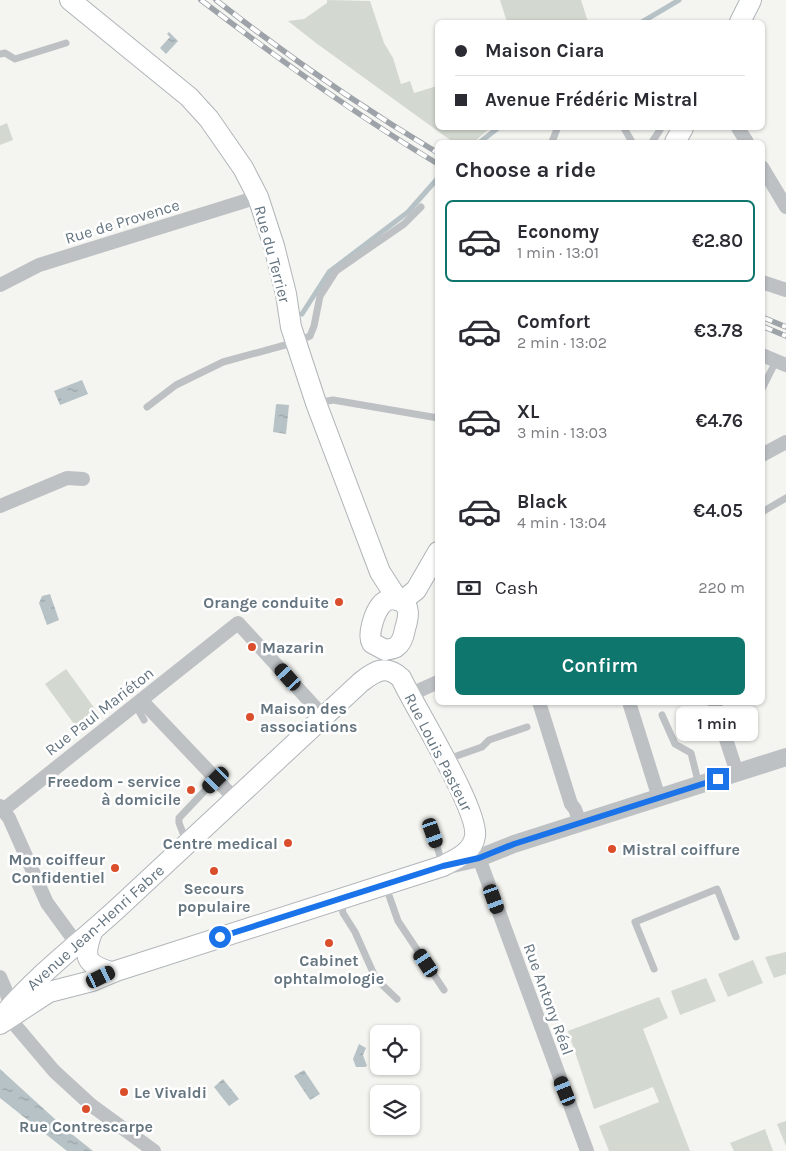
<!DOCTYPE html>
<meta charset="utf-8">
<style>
body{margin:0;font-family:Karla,sans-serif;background:#f2f2f3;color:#2b2b33;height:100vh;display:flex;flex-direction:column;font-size:19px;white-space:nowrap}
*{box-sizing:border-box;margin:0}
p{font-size:16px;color:#7c7c81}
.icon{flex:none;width:28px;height:28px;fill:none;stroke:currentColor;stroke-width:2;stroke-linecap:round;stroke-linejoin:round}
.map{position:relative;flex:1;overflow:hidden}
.details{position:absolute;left:435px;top:140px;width:330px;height:565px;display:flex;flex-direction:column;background:#fff;border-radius:8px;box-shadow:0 1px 4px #0004}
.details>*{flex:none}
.banner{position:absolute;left:435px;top:20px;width:330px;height:110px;border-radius:8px;box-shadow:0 1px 4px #0004;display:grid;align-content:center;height:110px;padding:0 20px;background:#fff}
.controls{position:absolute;left:370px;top:1025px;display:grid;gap:10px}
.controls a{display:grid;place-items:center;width:50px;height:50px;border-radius:8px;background:#fff;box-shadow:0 1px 4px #0004;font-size:25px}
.end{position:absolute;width:22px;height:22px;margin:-11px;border:6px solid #1a73e8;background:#fff;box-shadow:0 0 0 2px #fff}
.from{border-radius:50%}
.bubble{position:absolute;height:35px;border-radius:8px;background:#fff;box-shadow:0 1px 4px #0004;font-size:16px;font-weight:600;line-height:35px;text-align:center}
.car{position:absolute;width:15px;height:30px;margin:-15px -8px;border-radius:6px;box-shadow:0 0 4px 1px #0007;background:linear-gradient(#222 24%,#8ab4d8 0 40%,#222 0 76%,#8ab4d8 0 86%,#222 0)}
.banner b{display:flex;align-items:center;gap:18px;height:48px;font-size:19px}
.banner b+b{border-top:1px solid #e1e1e2}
.banner i{width:12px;height:12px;background:#2b2b33}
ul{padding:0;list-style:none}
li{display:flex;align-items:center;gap:15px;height:82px;margin:0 10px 8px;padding:0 10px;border:2px solid transparent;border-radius:8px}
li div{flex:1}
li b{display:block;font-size:19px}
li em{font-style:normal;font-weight:600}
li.active{border-color:#0f766e}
li>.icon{width:45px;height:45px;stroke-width:1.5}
h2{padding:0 20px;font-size:22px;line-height:60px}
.pay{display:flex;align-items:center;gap:12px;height:55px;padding:0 20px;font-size:19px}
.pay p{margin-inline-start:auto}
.primary-button{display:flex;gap:10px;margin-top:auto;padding:10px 20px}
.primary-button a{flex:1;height:58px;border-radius:8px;background:#0f766e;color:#fff;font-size:20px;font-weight:600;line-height:58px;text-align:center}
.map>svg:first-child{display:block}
.grass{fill:#d3d9d0}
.water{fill:url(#water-ripples)}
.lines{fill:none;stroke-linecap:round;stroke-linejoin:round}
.stream{stroke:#b6c2c6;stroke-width:5}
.secondary-casing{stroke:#b0b5b9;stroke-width:22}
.service{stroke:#bdc1c4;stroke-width:7}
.minor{stroke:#bdc1c4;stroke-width:14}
.tertiary{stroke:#bdc1c4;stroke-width:18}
.secondary{stroke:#fff;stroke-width:20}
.rail-casing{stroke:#9da3a8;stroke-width:5.5}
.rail{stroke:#fff;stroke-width:4;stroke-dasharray:11;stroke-linecap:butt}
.route{stroke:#1a73e8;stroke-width:6}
.poi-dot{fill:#da4e2b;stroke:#fff;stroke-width:2}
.labels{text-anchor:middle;stroke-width:5;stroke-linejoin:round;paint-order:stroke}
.street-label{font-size:16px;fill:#657580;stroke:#fff}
.poi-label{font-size:16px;font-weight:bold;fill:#657580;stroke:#fff;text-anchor:end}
</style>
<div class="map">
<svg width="786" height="1151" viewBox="0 0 786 1151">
<defs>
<pattern id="water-ripples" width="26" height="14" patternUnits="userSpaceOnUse" patternTransform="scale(1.25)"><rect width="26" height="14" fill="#b6c2c6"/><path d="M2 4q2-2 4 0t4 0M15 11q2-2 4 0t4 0" fill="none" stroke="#98a2a6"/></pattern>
</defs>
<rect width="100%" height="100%" fill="#f4f4f0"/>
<g class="grass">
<path d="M327 0 370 1 384 43 393 58 401 84 410 81 414 93 437 86 438 128H490L474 142H453L316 43 288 21 304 19 327 3Z"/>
<path d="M500 0H581L588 22H507Z"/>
<path d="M7 123 13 140 0 145V126Z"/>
<path d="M66 669 98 713 77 728 45 684Z"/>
<path d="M786 952V974L774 978 765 957Z"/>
<path d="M753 960 763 983 728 997 718 974Z"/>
<path d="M706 978 716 1001 680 1015 671 991Z"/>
<path d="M659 997 668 1018 643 1029 690 1151H609L599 1126 659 1102 653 1087 594 1109 568 1031Z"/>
<path d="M786 1121V1146L777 1124Z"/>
<path d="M765 1129 773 1151H734L730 1143Z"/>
</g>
<g class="water">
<path d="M169 32 178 41 166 54 160 48 170 37 167 34Z"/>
<path d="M82 380 88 394 60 405 54 391Z"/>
<path d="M277 404 289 405 286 434 273 432 276 405Z"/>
<path d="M50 594 59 620 47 625 39 603 42 596Z"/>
<path d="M359 1044 366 1048 363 1055 367 1066 365 1067H356L353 1059Z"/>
<path d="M0 1069 68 1131 93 1151H67L0 1098Z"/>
<path d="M304 1070 320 1094 310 1100 294 1076Z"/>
<path d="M223 1079 239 1099 229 1106 214 1087Z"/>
</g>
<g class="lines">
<g class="stream">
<path d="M642 22 679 0"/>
<path d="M480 142 498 128"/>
<path d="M302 314 329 272 408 212 438 178"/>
</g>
<g class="secondary-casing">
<g id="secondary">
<path d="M70 0 189 97 209 119 243 168 258 197 274 246 286 294 291 327 316 403 380 572 398 600"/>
<path d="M740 22 751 0"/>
<path d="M675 142 683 128"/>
<path d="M391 599C411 601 410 613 405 629 404 635 402 643 396 647 393 649 389 649 385 650L372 643C367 634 375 612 381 605 384 601 387 600 391 599Z"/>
<path d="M402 601 416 590 438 552"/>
<path d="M92 932C83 957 85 964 111 972"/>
<path d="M0 1019C34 977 79 944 119 907 200 832 280 757 361 682 375 671 386 664 401 678 415 708 479 810 475 836 473 852 456 859 443 866L116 971 92 981 49 992 0 1024"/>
</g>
</g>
<g class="service">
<path d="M0 54 5 53 15 59 66 43"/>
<path d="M624 128 632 142"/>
<path d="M552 142 557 129"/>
<path d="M652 142 660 130"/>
<path d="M762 389 776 361"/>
<path d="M317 403 333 400 438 418"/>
<path d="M147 407 176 385 223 362 296 342 310 336 314 326 320 296 336 271 404 224 421 207"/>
<path d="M762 512 786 498"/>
<path d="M136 706 144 720"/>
<path d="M662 715 675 744 691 753 699 785"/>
<path d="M448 759 482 747 489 740 527 727"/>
<path d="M433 833 442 863"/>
<path d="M187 843 179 823V818L215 780"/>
<path d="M386 887 398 921 444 990"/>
<path d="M341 901 343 913 355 932 376 979 397 999"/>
<path d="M654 969 635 922 717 889 736 937"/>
</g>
<g class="minor">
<path d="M738 128 747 142"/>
<path d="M762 167 786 207"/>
<path d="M762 282 786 290"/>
<path d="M0 285 39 265 258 197"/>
<path d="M762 355 786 365"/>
<path d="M762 455 786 442"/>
<path d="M0 506 67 478 83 479"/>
<path d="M409 695 438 682"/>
<path d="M142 701 235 799"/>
<path d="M539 702 571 804 575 809 580 823"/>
<path d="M629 702 659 798"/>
<path d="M714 702 737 773"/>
<path d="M0 806 9 818 47 903 77 944"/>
<path d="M3 810 238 623 324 717"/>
<path d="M479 858 587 1151"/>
<path d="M0 977 6 991 15 1025 54 1071 91 1105 154 1151"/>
</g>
<path class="tertiary" d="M448 865 479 858 514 844 786 757"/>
<use href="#secondary" class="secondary"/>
<g class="rail-casing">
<g id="rail">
<path d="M201 0C278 59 355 114 438 164"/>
<path d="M216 0C286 55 361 107 438 153"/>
<path d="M762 317 786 327"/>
<path d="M762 326 786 336"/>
</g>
</g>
<use href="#rail" class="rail"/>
</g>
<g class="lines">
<path class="route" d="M220 937 443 866 479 858 514 844 718 779"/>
</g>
<g class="poi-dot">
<circle cx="339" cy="602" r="5"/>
<circle cx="252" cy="647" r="5"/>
<circle cx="250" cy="717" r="5"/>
<circle cx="191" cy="790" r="5"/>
<circle cx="288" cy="843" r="5"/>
<circle cx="612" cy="849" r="5"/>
<circle cx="115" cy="868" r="5"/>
<circle cx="214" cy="871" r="5"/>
<circle cx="329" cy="943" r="5"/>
<circle cx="124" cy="1092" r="5"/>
<circle cx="86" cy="1109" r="5"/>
</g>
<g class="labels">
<g class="street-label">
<text transform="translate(122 221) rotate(-17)" y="6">Rue de Provence</text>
<text transform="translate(273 254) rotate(75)" y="6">Rue du Terrier</text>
<text transform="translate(99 711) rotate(-38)" y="6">Rue Paul Mariéton</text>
<text transform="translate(439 752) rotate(63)" y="6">Rue Louis Pasteur</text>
<text transform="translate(95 927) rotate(-42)" y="6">Avenue Jean-Henri Fabre</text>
<text transform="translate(549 999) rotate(70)" y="6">Rue Antony Réal</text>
</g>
<g class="poi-label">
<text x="329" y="608">Orange conduite</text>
<text x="262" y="653" text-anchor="start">Mazarin</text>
<text x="260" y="714" text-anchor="start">Maison des<tspan x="260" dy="18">associations</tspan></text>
<text x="181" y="787">Freedom - service<tspan x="181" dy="18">à domicile</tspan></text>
<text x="278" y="849">Centre medical</text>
<text x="622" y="855" text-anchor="start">Mistral coiffure</text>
<text x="105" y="865">Mon coiffeur<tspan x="105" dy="18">Confidentiel</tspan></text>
<text x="214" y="894" text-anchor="middle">Secours<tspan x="214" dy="18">populaire</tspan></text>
<text x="329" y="966" text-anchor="middle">Cabinet<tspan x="329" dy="18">ophtalmologie</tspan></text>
<text x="134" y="1098" text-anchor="start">Le Vivaldi</text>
<text x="86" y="1132" text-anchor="middle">Rue Contrescarpe</text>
</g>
</g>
</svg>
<div class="controls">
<a><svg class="icon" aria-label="locate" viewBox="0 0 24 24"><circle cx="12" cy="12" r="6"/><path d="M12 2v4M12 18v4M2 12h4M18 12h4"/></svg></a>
<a><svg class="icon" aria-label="layers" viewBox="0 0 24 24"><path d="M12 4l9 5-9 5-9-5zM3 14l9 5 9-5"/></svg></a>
</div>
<i class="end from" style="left:220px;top:937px"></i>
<i class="end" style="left:718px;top:779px"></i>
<div class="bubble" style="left:676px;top:706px;width:82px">1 min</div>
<i class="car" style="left:288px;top:677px;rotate:318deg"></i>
<i class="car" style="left:216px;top:780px;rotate:225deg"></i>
<i class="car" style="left:433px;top:833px;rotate:161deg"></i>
<i class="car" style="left:494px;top:899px;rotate:160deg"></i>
<i class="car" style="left:426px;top:963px;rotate:326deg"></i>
<i class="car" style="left:101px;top:977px;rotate:64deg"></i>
<i class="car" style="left:565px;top:1091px;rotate:338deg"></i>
<div class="banner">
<b><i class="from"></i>Maison Ciara</b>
<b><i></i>Avenue Frédéric Mistral</b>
</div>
<section class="details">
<h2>Choose a ride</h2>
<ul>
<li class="active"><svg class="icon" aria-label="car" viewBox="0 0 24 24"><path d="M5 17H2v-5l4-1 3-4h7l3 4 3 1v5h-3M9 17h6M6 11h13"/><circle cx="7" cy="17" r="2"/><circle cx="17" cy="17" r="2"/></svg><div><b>Economy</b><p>1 min · 13:01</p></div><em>€2.80</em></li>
<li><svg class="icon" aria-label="car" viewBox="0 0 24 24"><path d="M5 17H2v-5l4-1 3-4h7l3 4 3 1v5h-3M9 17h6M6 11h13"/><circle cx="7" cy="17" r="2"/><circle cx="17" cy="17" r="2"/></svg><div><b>Comfort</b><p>2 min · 13:02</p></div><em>€3.78</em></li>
<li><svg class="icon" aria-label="car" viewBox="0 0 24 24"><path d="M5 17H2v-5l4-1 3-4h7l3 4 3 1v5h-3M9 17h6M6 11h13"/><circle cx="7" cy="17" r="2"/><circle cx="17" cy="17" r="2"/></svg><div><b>XL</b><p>3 min · 13:03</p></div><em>€4.76</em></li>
<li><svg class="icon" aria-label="car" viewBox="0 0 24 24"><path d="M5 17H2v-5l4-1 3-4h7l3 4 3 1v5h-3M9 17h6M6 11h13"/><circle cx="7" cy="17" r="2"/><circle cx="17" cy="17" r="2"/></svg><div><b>Black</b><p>4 min · 13:04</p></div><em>€4.05</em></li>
</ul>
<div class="pay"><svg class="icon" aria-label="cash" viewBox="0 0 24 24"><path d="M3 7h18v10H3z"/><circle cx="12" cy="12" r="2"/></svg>Cash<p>220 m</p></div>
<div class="primary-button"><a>Confirm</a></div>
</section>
</div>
